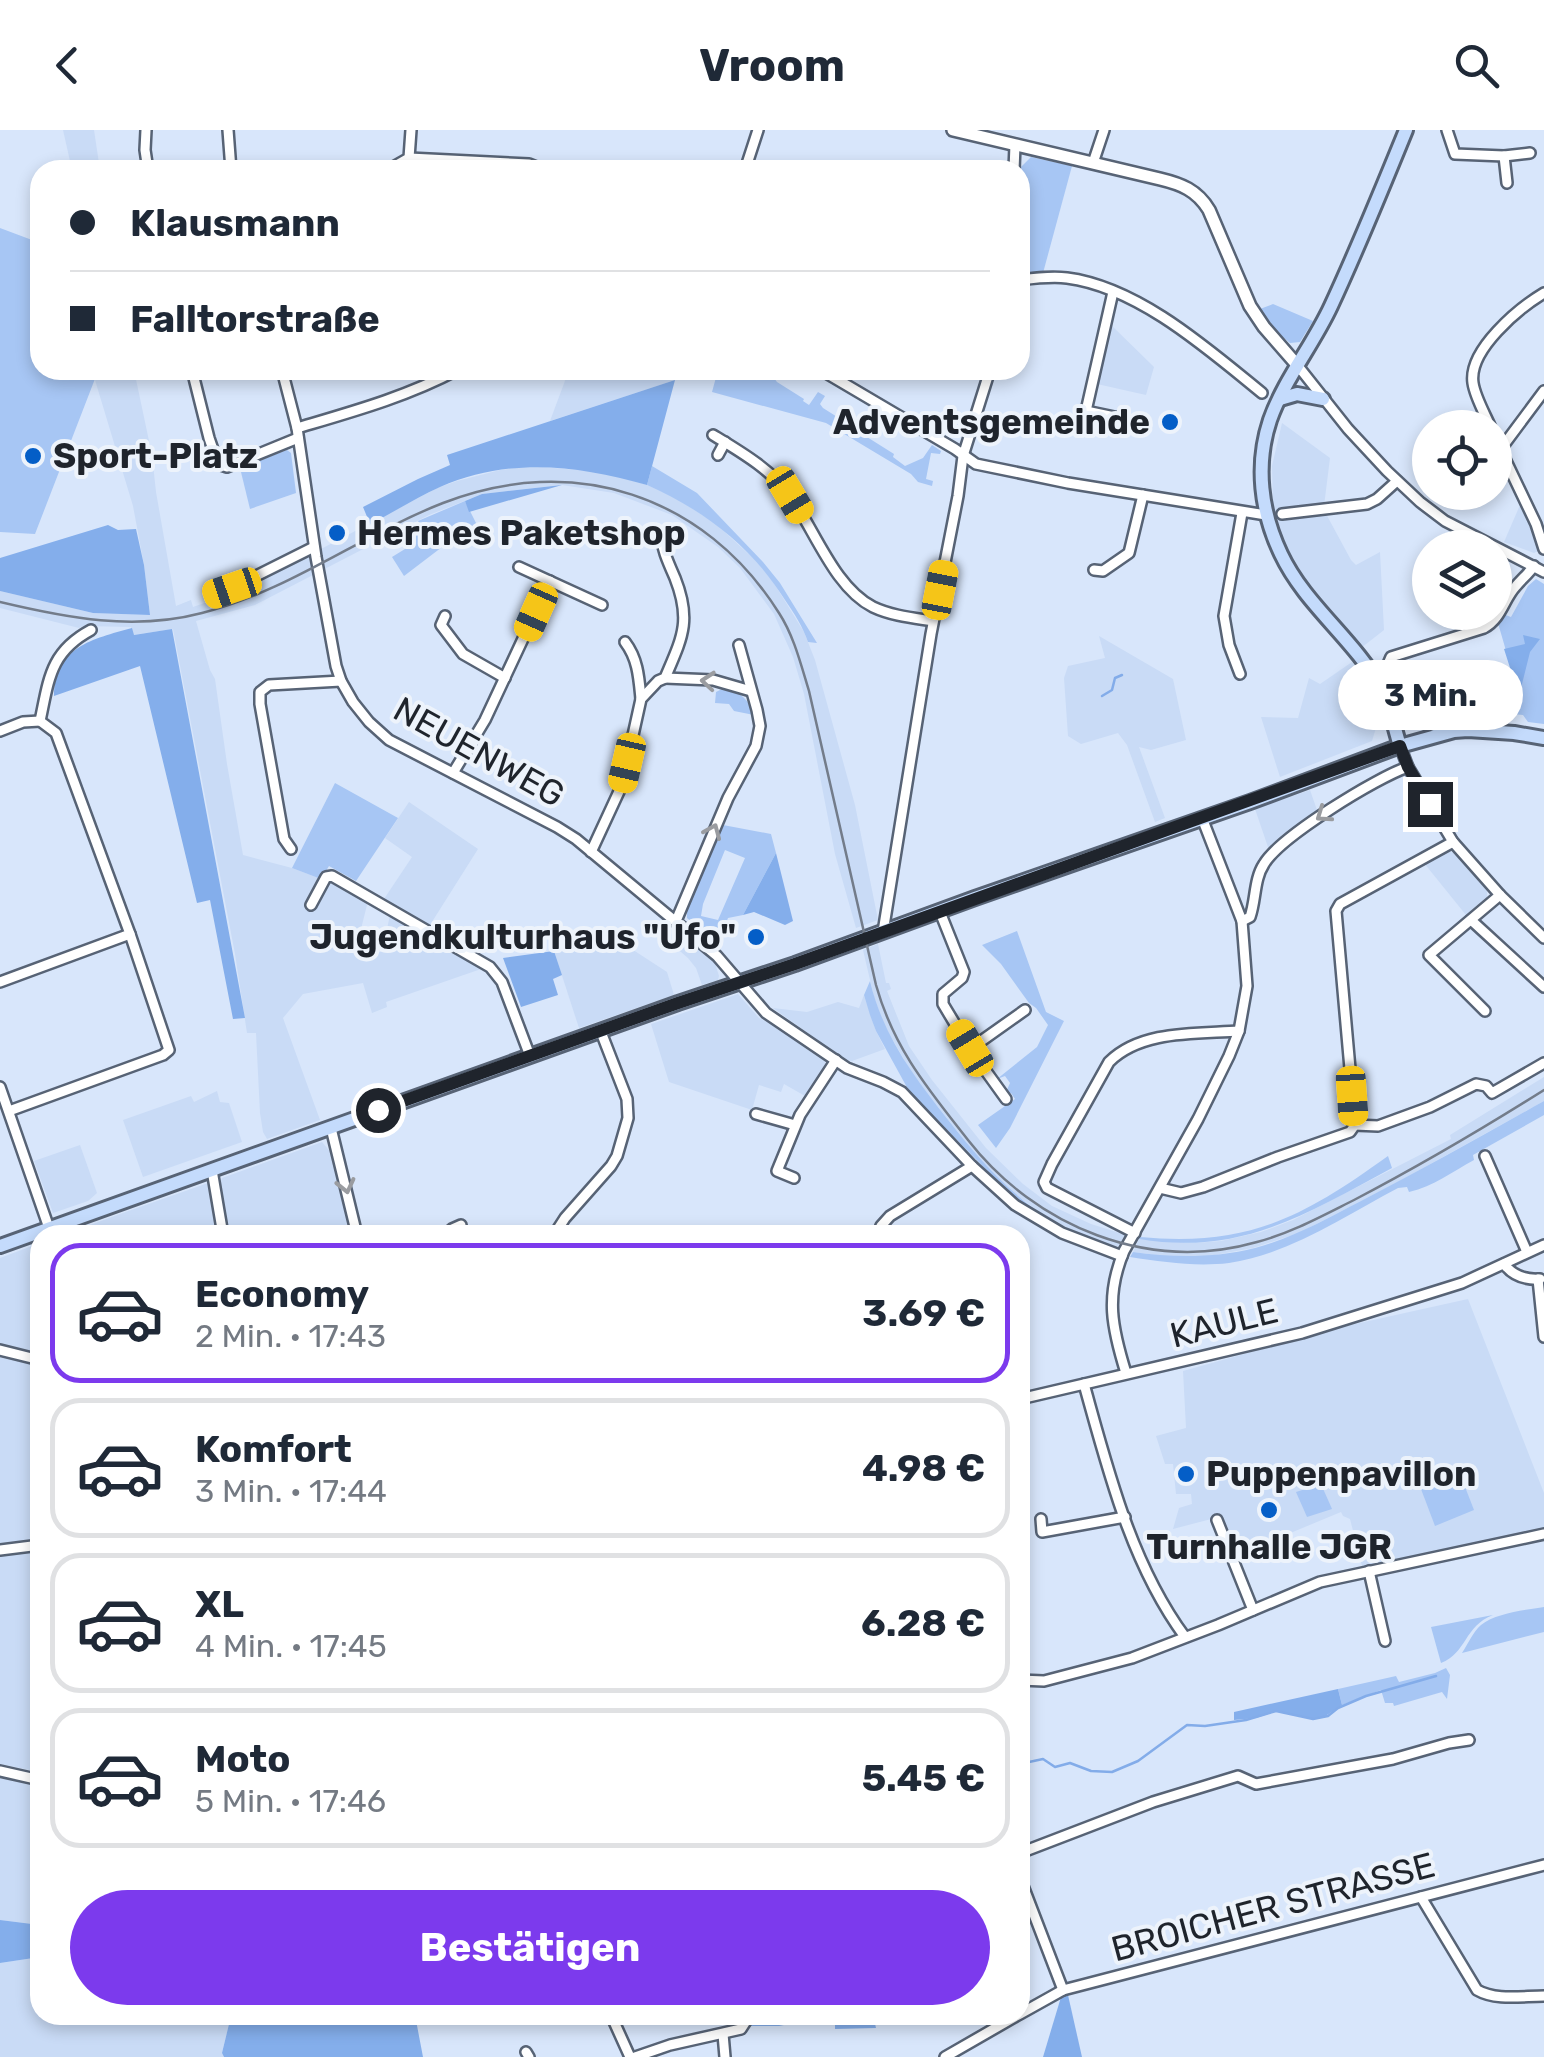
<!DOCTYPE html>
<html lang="de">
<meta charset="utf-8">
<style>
body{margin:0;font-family:Rubik,sans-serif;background:#f6f6f7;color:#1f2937;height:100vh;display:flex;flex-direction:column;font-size:38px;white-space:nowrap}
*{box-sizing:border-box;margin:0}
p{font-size:32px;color:#747a83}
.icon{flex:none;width:55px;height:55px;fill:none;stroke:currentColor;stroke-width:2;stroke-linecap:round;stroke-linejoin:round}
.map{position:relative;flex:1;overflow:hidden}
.side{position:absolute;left:30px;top:1095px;width:1000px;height:800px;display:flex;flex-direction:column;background:#fff;border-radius:30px;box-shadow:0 5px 15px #0003}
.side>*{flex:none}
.guide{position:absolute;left:30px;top:30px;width:1000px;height:220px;border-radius:30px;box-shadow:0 5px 15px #0003;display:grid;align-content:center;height:220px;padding:0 40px;background:#fff}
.tools{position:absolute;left:1412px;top:280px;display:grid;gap:20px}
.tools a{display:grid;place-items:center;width:100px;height:100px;border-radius:50%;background:#fff;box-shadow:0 5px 15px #0003;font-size:50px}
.end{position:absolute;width:45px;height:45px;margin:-22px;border:12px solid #1f242c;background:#fff;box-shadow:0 0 0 5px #fff}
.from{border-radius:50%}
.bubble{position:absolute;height:70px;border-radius:35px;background:#fff;box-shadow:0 5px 15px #0003;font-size:32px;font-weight:700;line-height:70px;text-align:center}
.car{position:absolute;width:30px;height:60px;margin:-30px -15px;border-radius:12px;box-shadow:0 0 8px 2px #0007;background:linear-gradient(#f5c518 24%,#345 0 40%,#f5c518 0 76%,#345 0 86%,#f5c518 0)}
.guide b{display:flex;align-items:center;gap:35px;height:95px;font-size:38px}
.guide b+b{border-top:2px solid #e0e1e3}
.guide i{width:25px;height:25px;background:#1f2937}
ul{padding:18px 0 0;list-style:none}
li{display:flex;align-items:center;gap:30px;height:140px;margin:0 20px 15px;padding:0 20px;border:5px solid #e0e1e3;border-radius:30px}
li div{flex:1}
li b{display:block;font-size:38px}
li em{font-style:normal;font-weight:700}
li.current{border-color:#7c3aed}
li>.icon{width:90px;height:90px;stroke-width:1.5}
.action{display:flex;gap:20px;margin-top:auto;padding:20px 40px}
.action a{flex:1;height:115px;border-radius:60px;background:#7c3aed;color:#fff;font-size:40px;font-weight:700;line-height:115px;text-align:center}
header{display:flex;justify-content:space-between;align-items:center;height:130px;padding:0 40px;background:#fff;font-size:45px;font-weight:700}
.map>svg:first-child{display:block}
.built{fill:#c9dbf6}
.green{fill:#a7c6f4;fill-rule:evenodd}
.forest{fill:#84aeeb}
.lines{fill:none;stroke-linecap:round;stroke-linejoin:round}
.stream{stroke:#83ace9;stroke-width:2.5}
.minor-casing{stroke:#576375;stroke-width:14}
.tertiary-casing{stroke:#576375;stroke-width:16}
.secondary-casing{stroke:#576375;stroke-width:18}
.minor{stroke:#fff;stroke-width:9}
.tertiary{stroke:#fff;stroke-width:11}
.secondary{stroke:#c4dbfc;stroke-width:12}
.tram{stroke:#737c8a;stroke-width:2.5}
.oneway{stroke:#9a9ca0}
.route{stroke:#1f242c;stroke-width:12}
.poi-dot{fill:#045ec7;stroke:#edf3fb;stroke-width:4}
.labels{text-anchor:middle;stroke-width:8;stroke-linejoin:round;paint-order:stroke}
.poi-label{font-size:35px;font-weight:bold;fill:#1f242c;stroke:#edf3fb;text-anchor:start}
.street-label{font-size:35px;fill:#1f242c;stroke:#edf3fb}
</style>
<header><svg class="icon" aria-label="back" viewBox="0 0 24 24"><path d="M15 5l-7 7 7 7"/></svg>Vroom<svg class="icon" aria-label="search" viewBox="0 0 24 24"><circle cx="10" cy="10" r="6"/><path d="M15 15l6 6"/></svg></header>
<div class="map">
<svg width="1544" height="1927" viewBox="0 0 1544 1927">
<rect width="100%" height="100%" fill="#d8e6fb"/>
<g class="built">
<path d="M63 0H94L100 40H72Z"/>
<path d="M1110 194 1154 237 1146 265 1097 254Z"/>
<path d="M96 240H134L152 325 156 362 176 476 191 470 193 477 247 458 437 358 457 351 500 340 530 336 603 342 647 355 674 367 715 393 754 429 772 450 804 502 815 530 855 675 878 790 856 798 835 724 804 564 793 527 774 484 740 438 718 417 672 385 614 363 562 355 482 364 429 385 255 475 196 491 210 540 215 549 227 634 243 725 292 738 348 759 368 771 362 795V822H382L390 785 481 839 386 872 387 877 372 883 363 853 303 864 283 888 320 990 267 1009 263 1002 260 983 256 903H247L235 824 173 499 133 505 131 497 83 496 79 498 0 478V461L93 483 150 485 144 435 133 376 95 250 98 241Z"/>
<path d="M569 240H654L675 247V250L550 291Z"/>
<path d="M1282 293 1330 328 1324 376 1273 382 1272 336Z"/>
<path d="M1520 375 1539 414 1540 420 1534 423 1504 412Z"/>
<path d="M1325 382 1351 430 1356 435 1380 422 1384 500 1361 518 1301 445 1288 422 1275 389Z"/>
<path d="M1099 506 1173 549 1186 610 1151 620 1139 617 1165 688 1155 692 1127 615 1118 603 1081 614 1068 606 1064 548 1068 536 1105 528Z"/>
<path d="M1352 532 1368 555 1376 574 1378 591 1372 611 1280 647 1261 587 1298 588 1309 548 1320 554Z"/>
<path d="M1310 660 1318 683 1269 720 1255 679Z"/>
<path d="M409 672 478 719 430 795 384 769 412 727 385 708Z"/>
<path d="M1444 721 1455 723 1487 759V767L1466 785 1424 733Z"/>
<path d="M676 799 714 830 719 846 718 850 702 855 696 838 688 828 667 810Z"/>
<path d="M607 803 667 842 674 865 579 898 554 821Z"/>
<path d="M878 814 886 853H889L891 859 887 861 909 916 932 950 986 1018 1023 1054 1052 1076 1091 1094 1126 1105 1118 1116 1115 1117 1078 1103 1046 1087 1006 1057 981 1031 915 948 884 895 874 867 863 820Z"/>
<path d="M738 864 759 888 782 899 825 931 826 935 805 966 784 954 781 962 759 955 752 980 669 952 651 894Z"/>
<path d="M864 865 876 901 885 919 852 931 845 930 773 878 807 882 838 872 859 878Z"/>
<path d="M1544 947V971L1396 1053 1299 1103 1253 1118 1209 1126H1164L1133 1122 1139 1109 1194 1113 1221 1111 1261 1102 1293 1090 1451 1009 1450 1005Z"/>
<path d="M217 961 220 972 229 973 242 1012 143 1047 123 990 191 966 194 972Z"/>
<path d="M322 1012 333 1025 352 1105H228L219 1056 222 1048Z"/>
<path d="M80 1015 97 1063 88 1071 53 1083 34 1031Z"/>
<path d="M208 1053 217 1105H63L117 1085Z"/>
<path d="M40 1113V1223L0 1214V1128Z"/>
<path d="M1468 1169 1544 1363V1398L1443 1428 1417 1432 1362 1436 1350 1389 1343 1386 1341 1382 1235 1426 1215 1388 1173 1399 1179 1378 1192 1374 1191 1364H1176L1173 1334H1165L1156 1306 1186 1298 1183 1241 1337 1198Z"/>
<path d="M0 1226 40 1235V1409L0 1414Z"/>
<path d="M40 1420V1642L0 1634V1425Z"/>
<path d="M0 1647 40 1656V1795L0 1790Z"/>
<path d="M40 1827V1885H225L230 1890 222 1923 224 1927H0V1833Z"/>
</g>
<g class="green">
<path d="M1031 27 1072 36 1043 143 1028 146 1020 143 1021 37Z"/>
<path d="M0 98 40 113V240L98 241 35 404 0 402Z"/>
<path d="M1273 174 1313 191 1300 212 1290 213 1279 204 1260 179Z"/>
<path d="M718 240H754L763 249 769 240H779L774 248 777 252 804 269 803 271 809 275 818 262 825 266 820 274 823 278 850 295 849 297 856 301 862 290 869 295 864 303 867 307 894 324 893 327 905 336 923 328 932 315 941 321 940 324 931 323 926 349 933 351 932 356 918 352 911 344 826 293 712 262Z"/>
<path d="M287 320 291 323 296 363 250 379 240 338Z"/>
<path d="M652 336 697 363 763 432 780 453 817 513 808 512C803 497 794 483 785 470 751 416 705 381 647 355Z"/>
<path d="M465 371 480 401 446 414 404 446 392 427 405 419 402 413 423 400 418 391Z"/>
<path d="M1536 449 1544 454V594L1528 592 1523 585 1512 584 1499 589 1456 588 1519 566 1498 493 1503 484 1511 487 1528 456Z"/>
<path d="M724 558C740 562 749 569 754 585L734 581 729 574 715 573 716 562Z"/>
<path d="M335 653 398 688 356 751 329 736 321 749 292 738Z"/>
<path d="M723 695 771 704 776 723 743 785 728 788 718 815 687 788V780ZM725 720 745 728 718 790 701 786 703 774Z"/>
<path d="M1017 801 1046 882 1064 891 1010 998 996 1018 978 995 1015 969 1011 963 1007 965 1006 962 1010 953 1005 946 997 949 1037 917 1048 895 1036 878 1029 873 1001 834 982 815Z"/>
<path d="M870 851C883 906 914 947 949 991 980 1030 1010 1065 1054 1092L1028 1077 1003 1057 909 961 876 901 870 885 864 865Z"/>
<path d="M1544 971V985L1473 1025 1474 1030C1452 1042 1434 1056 1409 1062L1407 1057 1398 1058C1345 1086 1290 1124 1229 1133 1196 1137 1163 1132 1130 1127L1133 1122C1174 1128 1215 1128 1255 1118 1293 1108 1326 1089 1361 1071 1423 1039 1483 1005 1544 971Z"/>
<path d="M1388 1026 1392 1038C1306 1084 1241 1126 1139 1109L1140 1107C1249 1117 1303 1087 1388 1026Z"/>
<path d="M1460 1344 1474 1380 1435 1396 1421 1359Z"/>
<path d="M1321 1354 1332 1379 1307 1387 1296 1362Z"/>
<path d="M1544 1477V1502L1462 1523C1468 1514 1473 1502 1481 1495 1496 1483 1525 1480 1544 1477Z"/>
<path d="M1493 1485C1464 1496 1467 1523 1441 1533L1431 1497Z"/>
<path d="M1446 1538 1450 1545 1447 1569 1442 1562 1394 1576 1393 1573H1385L1381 1560 1342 1575 1338 1559 1396 1546 1399 1552 1435 1543Z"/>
</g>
<g class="forest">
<path d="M675 250 647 355C576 335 510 327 440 357 416 368 394 382 370 394L363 377 418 349 450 335 447 325Z"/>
<path d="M562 355 469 382 465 371 482 364Z"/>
<path d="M108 395 118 400 136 399 144 435 150 485 93 483 0 461V428Z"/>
<path d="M132 498 134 505 172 499 245 888 233 889 210 770 197 773 140 536 54 566C55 517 92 509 132 498Z"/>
<path d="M1523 505 1540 509 1530 522 1519 566 1504 519 1525 514Z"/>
<path d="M776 723 793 791 785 795 754 782 743 785Z"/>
<path d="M554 821 562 845 553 849 558 865 521 877 503 828Z"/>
<path d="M1338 1559 1342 1575 1324 1587 1312 1589 1277 1581 1256 1588 1234 1590V1582Z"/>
<path d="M0 1790 40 1795V1827L0 1833Z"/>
<path d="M1068 1865 1082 1927H1043L1061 1867Z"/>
<path d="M225 1885H415L423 1927H224L222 1923 230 1890Z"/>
<path d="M757 1885H833L779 1896H750Z"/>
<path d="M835 1885H873L876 1898 835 1899Z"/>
</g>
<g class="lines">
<g class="stream">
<path d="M1102 566 1112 560 1115 548 1122 545"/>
<path d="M1020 1629 1029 1632 1043 1629 1055 1637 1070 1633 1091 1641 1112 1642 1138 1631 1187 1595 1205 1596 1246 1590 1276 1581 1313 1589 1328 1586 1338 1578 1366 1566 1436 1546"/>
</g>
<g class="minor-casing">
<g id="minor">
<path d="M146 0 145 20 148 40"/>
<path d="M228 0 231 40"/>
<path d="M1447 0 1455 24 1504 26 1530 23"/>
<path d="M1504 26 1507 53"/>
<path d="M409 28 529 34 544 40"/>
<path d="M1093 33 1104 0"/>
<path d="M388 40 409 28 411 0"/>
<path d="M745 40 758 0"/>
<path d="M1014 40 1015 15"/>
<path d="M1020 150C1036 148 1051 146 1067 148 1138 157 1208 219 1262 263"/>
<path d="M1113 162 1086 281 1124 289"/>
<path d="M1298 236 1348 299 1387 341 1420 372 1445 391 1544 442"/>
<path d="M192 240 209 308 218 334 227 337 298 308"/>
<path d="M282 240 297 298 316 427 336 536 341 551 353 572 369 592 389 610 557 697 576 709 717 826 766 883 847 938 883 952 902 962 972 1036 1015 1075 1062 1103 1122 1126"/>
<path d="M821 240 955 319 976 334 1068 353 1266 385"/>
<path d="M297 298C351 282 406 267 457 240"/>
<path d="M1491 298C1485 284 1475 267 1473 253 1468 220 1519 178 1544 163"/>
<path d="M713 305C741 322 772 340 791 367 815 401 835 458 873 477 892 486 914 488 933 491"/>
<path d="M1495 308 1536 394 1544 419"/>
<path d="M1500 320 1544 261"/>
<path d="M718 325 725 312"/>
<path d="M1282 384 1367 374 1377 369 1397 351"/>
<path d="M519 437 602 475"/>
<path d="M1094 440 1103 441 1129 423 1143 365"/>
<path d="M213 465 232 458 314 417"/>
<path d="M445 486 441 495 463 524 505 548"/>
<path d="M625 512C638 529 639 548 641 569"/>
<path d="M1240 544 1229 515 1224 486 1242 383"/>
<path d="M665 548 713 550 751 561"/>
<path d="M1389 550 1385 541 1391 527 1484 498C1502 488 1503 470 1516 456 1522 449 1528 444 1534 436"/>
<path d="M0 601 23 592 40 591"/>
<path d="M1400 616 1408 637 1453 712 1500 765 1544 808"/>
<path d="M453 643 485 590 550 451"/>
<path d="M291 719 284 709 260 574V562L269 555 341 551"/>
<path d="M591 722 622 655 641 569 658 551 665 548C682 508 692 491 675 448 668 432 662 419 660 402"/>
<path d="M311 775 326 747 332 746 490 837 502 852 530 926"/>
<path d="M940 782 964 842 962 848 943 864V874L970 919 1025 880"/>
<path d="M1471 790 1544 857"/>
<path d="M676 791 728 668 756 616 760 596 757 580 739 515"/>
<path d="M1242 791 1250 787C1256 770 1254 749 1264 734 1280 707 1377 647 1408 637"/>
<path d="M883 802 931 504 958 366 963 326 990 240"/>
<path d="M0 852 130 804 56 603 40 591C49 549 50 522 91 500"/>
<path d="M1485 881 1429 825 1500 765"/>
<path d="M970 919 1006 969"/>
<path d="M0 957 49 1098"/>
<path d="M9 981 163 925 169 920 130 804"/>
<path d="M756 984 795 995"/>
<path d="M1355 995 1378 996 1430 977 1476 954 1486 956 1492 963 1544 933"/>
<path d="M331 998 357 1105"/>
<path d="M1485 1026 1527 1122"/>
<path d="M212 1040 223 1105"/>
<path d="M794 1048 777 1041 800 985 836 930"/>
<path d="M1160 1058 1181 1063 1203 1057 1278 1027 1350 1002 1355 995 1336 781 1340 774 1453 712"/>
<path d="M1135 1103 1047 1058 1044 1052 1052 1034 1109 932C1141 900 1196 904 1239 901"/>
<path d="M445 1105 452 1099 461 1095"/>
<path d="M554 1105 565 1088 611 1036 617 1026 628 988 627 969 601 902"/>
<path d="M878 1105 881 1096 890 1086 972 1036"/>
<path d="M1504 1134C1513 1146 1525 1150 1540 1149"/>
<path d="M1538 1149 1544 1207"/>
<path d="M0 1220 40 1230"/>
<path d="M1126 1243C1112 1198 1105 1166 1124 1121L1198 989 1229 926 1239 901 1247 856 1242 791 1202 688"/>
<path d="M1084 1254C1108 1340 1131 1434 1185 1507"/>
<path d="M1020 1269 1302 1203 1462 1153 1544 1115"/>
<path d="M1041 1389 1042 1402 1125 1387"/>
<path d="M1217 1390 1253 1480"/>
<path d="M0 1420 40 1415"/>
<path d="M1369 1441 1385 1511"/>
<path d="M1020 1550 1044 1551 1132 1528 1218 1495 1320 1452 1544 1404"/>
<path d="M0 1641 40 1650"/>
<path d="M1020 1723 1153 1672 1238 1646 1256 1654 1393 1629 1449 1613 1469 1610"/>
<path d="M1020 1748 1063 1860"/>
<path d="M1421 1767 1477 1860C1496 1871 1522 1866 1544 1866"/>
<path d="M1020 1884 1063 1860 1544 1735"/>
<path d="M611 1885 630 1927"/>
<path d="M723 1904 725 1927"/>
<path d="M526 1922 529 1927"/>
<path d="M635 1927 670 1915 741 1899 750 1885"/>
<path d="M945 1927 1018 1885"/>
</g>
</g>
<g class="tertiary-casing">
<path id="tertiary" d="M953 0 1160 49C1181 54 1197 60 1209 80L1250 176 1264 197 1298 236"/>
</g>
<g class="secondary-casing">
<g id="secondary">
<path d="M1280 269 1297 264 1323 269"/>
<path d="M1386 565 1411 587 1450 600"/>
<path d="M1400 616C1394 597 1390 575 1381 558 1354 509 1305 475 1281 424 1261 382 1255 335 1270 290 1284 250 1313 215 1331 176 1358 118 1382 59 1406 0"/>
<path d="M0 1116 678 873 795 834 975 768 1250 672 1400 616 1454 601 1468 600 1514 603 1544 608"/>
</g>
</g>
<use href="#minor" class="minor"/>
<use href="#tertiary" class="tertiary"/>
<use href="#secondary" class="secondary"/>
<path class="tram" d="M0 472C67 488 134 501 202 483 289 461 361 405 443 373 573 322 705 365 779 483 794 506 801 535 809 561L876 855C894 919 928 959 968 1010 1036 1097 1148 1143 1257 1112 1291 1103 1322 1086 1354 1070 1419 1036 1482 999 1544 960"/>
</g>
<defs><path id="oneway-chevron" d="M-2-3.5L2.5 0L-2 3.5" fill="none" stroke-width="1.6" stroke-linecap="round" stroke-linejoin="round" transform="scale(2.5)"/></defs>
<g class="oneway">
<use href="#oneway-chevron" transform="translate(708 551) rotate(-175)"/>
<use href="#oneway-chevron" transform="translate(1323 685) rotate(145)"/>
<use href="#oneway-chevron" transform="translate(713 701) rotate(-67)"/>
<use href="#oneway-chevron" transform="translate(346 1056) rotate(77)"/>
</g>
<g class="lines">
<path class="route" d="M378 980 678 873 795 834 1400 616 1408 637 1430 674"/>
</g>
<g class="poi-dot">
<circle cx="1170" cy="292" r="10"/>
<circle cx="33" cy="326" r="10"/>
<circle cx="337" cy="403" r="10"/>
<circle cx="756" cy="807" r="10"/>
<circle cx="1186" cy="1344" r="10"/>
<circle cx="1269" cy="1380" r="10"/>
</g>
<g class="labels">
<g class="poi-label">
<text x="1150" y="304" text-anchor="end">Adventsgemeinde</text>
<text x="53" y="338">Sport-Platz</text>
<text x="357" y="415">Hermes Paketshop</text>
<text x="736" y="819" text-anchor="end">Jugendkulturhaus "Ufo"</text>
<text x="1206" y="1356">Puppenpavillon</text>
<text x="1269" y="1429" text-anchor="middle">Turnhalle JGR</text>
</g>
<g class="street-label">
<text transform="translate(479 622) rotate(29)" y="12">NEUENWEG</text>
<text transform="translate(1224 1193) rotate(-14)" y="12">KAULE</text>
<text transform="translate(1273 1777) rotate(-15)" y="12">BROICHER STRASSE</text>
</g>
</g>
</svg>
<div class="tools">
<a><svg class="icon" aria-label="locate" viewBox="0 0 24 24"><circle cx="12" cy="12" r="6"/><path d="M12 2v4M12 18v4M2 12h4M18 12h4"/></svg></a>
<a><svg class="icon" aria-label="layers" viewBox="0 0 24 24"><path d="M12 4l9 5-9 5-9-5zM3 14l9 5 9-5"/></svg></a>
</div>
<i class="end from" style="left:378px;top:980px"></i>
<i class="end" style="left:1430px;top:674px"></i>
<div class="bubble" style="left:1338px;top:530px;width:185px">3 Min.</div>
<i class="car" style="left:790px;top:365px;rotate:149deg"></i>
<i class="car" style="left:232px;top:458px;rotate:251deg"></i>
<i class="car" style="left:940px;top:460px;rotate:11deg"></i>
<i class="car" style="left:536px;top:482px;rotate:204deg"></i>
<i class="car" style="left:627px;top:633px;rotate:193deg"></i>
<i class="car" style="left:970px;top:918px;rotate:329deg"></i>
<i class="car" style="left:1352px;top:966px;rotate:176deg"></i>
<div class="guide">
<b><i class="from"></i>Klausmann</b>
<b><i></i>Falltorstraße</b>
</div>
<section class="side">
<ul>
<li class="current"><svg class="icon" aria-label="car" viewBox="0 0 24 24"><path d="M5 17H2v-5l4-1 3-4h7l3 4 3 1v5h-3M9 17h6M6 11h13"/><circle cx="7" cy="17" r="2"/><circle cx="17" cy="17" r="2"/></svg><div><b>Economy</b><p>2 Min. · 17:43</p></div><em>3.69 €</em></li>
<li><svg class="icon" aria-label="car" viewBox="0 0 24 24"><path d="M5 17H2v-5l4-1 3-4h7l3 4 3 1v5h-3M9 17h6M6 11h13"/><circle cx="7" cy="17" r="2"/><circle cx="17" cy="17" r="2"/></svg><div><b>Komfort</b><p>3 Min. · 17:44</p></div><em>4.98 €</em></li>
<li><svg class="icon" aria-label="car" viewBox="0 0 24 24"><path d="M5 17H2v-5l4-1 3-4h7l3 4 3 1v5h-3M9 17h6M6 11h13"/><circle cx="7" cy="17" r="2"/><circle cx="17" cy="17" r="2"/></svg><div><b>XL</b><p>4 Min. · 17:45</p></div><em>6.28 €</em></li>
<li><svg class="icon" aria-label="car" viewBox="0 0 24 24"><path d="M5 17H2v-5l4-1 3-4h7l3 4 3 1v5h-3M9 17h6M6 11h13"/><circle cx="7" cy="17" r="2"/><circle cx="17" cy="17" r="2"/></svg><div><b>Moto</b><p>5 Min. · 17:46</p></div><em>5.45 €</em></li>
</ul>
<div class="action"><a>Bestätigen</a></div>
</section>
</div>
